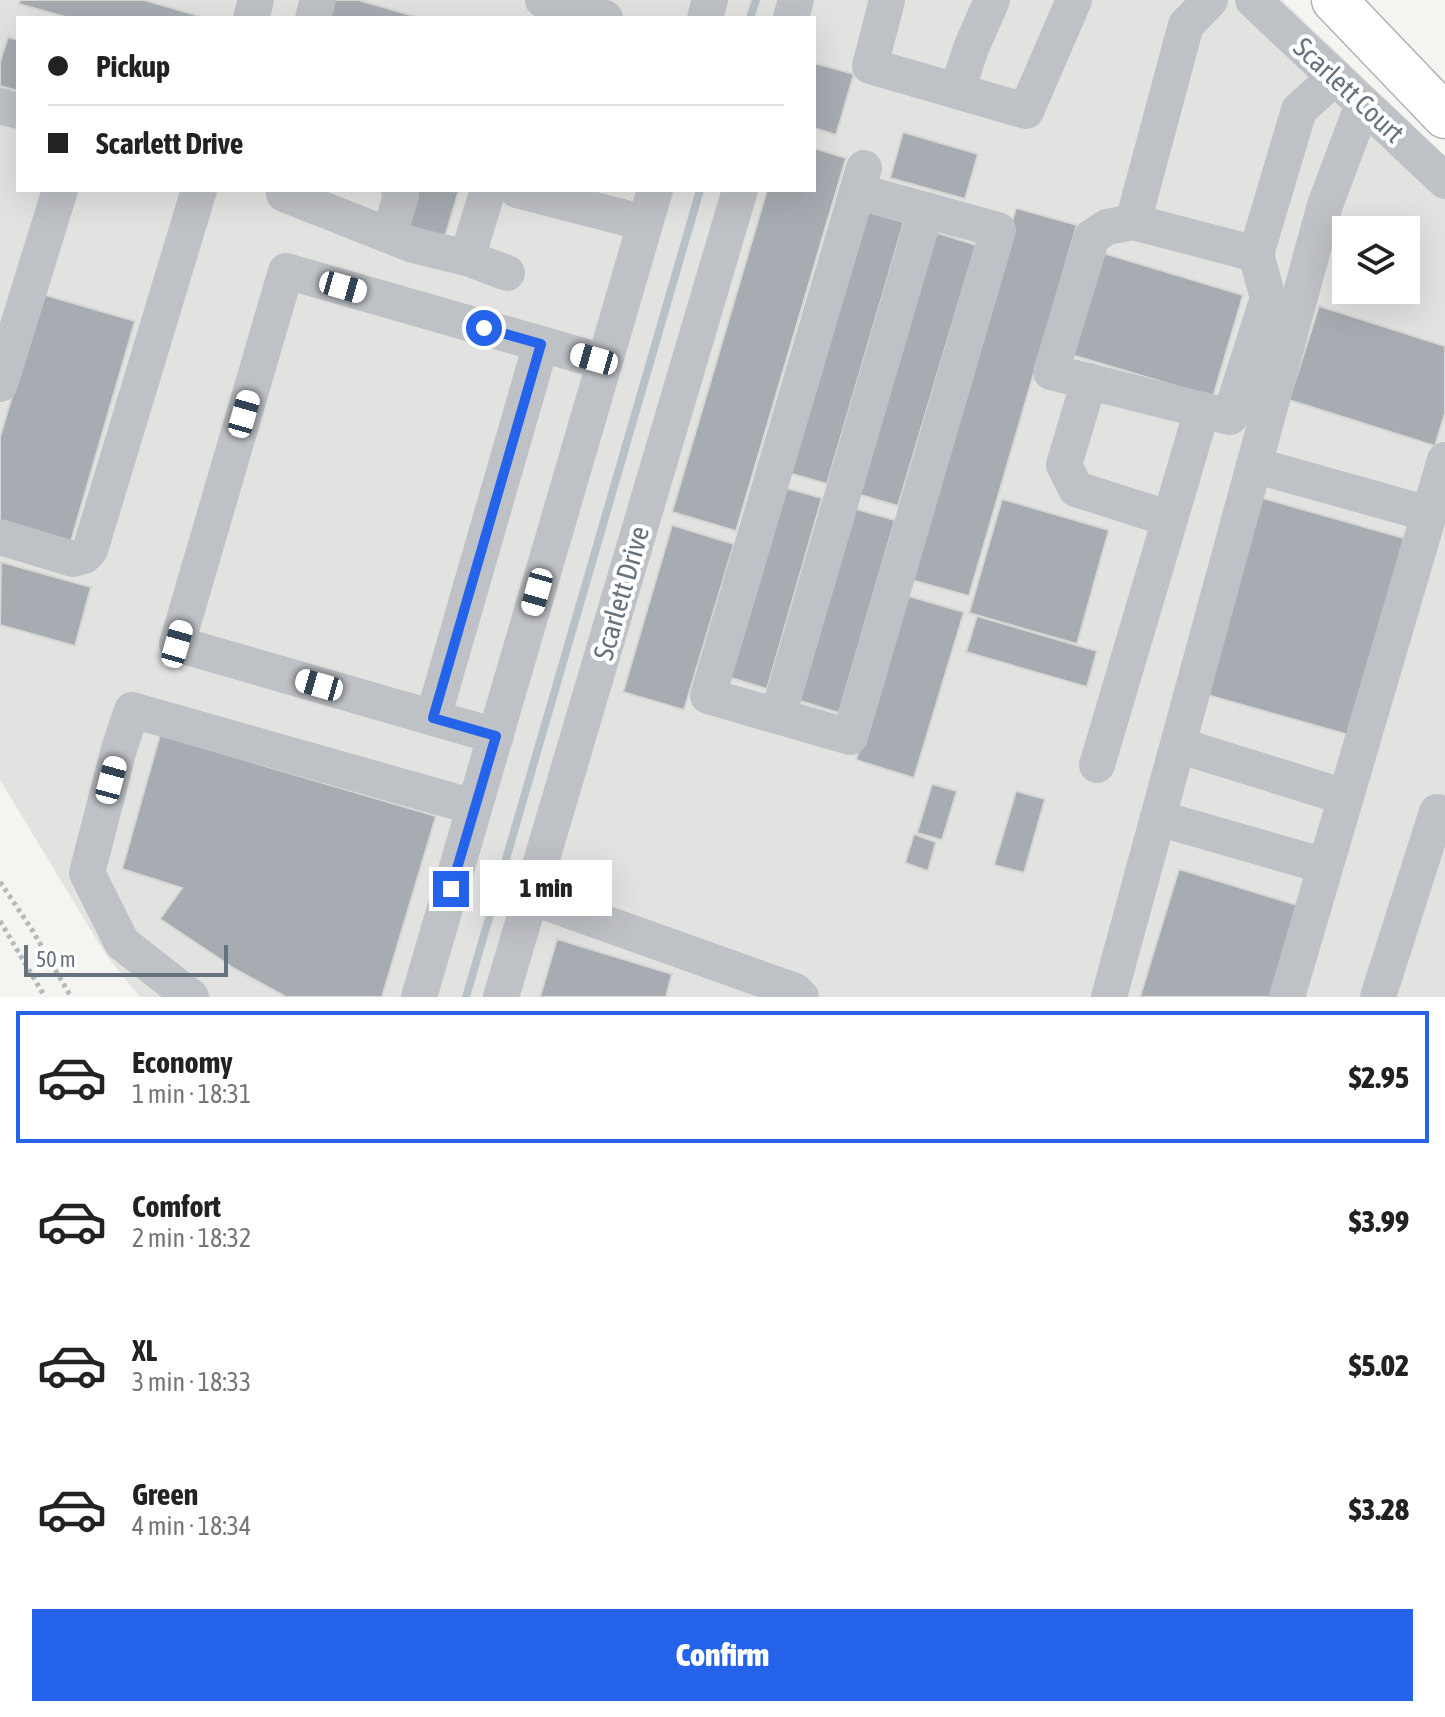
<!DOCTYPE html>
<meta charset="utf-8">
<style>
body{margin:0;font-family:"Asap Condensed",sans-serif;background:#f6f6f6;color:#222;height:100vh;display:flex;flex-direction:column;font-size:30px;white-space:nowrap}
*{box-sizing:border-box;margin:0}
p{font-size:26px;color:#767676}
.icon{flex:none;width:44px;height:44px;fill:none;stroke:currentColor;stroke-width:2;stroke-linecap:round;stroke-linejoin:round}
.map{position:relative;height:997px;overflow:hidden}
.panel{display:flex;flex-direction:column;background:#fff;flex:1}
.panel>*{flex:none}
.hud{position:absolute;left:16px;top:16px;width:800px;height:176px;border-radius:0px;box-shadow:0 8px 32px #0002;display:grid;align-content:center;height:176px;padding:0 32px;background:#fff}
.buttons{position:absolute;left:1332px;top:216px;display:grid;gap:16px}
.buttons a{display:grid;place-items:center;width:88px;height:88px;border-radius:0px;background:#fff;box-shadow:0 8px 32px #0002;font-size:40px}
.scale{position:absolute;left:24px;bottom:20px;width:204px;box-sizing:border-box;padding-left:8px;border:4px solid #66737f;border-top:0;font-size:22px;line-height:28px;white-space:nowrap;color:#66737f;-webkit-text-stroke:6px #fff;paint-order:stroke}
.end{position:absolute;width:36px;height:36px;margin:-18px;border:10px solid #2563eb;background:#fff;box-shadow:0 0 0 4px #fff}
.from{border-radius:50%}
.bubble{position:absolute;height:56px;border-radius:0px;background:#fff;box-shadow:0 8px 32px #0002;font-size:26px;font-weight:800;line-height:56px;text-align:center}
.car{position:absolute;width:24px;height:48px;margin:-24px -12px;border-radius:10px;box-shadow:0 0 6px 2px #0007;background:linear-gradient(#fff 24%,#345 0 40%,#fff 0 76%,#345 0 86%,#fff 0)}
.hud b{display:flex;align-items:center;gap:28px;height:76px;font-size:30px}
.hud b+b{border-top:2px solid #e0e0e0}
.hud i{width:20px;height:20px;background:#222}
ul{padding:14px 0 0;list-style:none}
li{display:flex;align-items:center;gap:24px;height:132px;margin:0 16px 12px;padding:0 16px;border:4px solid transparent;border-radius:0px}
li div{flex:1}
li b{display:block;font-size:30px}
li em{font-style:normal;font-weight:800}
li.on{border-color:#2563eb}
li>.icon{width:72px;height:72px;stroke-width:1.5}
.action{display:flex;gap:16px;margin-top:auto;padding:16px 32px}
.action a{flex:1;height:92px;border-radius:0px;background:#2563eb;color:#fff;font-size:32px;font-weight:800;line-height:92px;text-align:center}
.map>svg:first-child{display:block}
.built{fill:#e2e3e1;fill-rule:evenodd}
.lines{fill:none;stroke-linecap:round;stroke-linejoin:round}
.stream{stroke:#b8c1c7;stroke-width:8}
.building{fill:#a6acb1;stroke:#d6d6d4;stroke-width:2}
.highway-casing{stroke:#b1b4b7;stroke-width:47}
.path{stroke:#b6b9bb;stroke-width:5;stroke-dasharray:4 4;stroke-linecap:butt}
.minor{stroke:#bec1c5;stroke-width:36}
.highway{stroke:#fff;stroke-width:44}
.route{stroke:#2563eb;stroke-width:10}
.labels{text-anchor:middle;stroke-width:8;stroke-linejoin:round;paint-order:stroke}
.street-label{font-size:28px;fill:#66737f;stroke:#fff}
</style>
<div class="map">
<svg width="1445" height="997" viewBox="0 0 1445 997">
<rect width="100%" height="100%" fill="#f4f4f1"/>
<path class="built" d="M0 0H1282L1445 156V997H140L106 955 0 780ZM18 18H814V190H18ZM1346 230H1406V290H1346Z"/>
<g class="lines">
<g class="stream">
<path d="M750 18 756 0"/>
<path d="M466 997 700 190"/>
</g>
</g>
<g class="building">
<path d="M20 0H144L207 18H69L19 4Z"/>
<path d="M320 0H358L421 18H315Z"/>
<path d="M8 37 18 40V91L0 86V62Z"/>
<path d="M814 63 854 74 836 135 814 128Z"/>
<path d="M903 132 978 154 965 199 890 178Z"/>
<path d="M814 148 846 158 736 531 672 512 767 190H814Z"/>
<path d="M418 190H459L444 240 407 230Z"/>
<path d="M1016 208 1077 225 969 596 908 579Z"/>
<path d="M862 210 904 222 827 484 785 472Z"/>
<path d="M935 232 976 245 898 506 857 494Z"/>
<path d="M1093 250 1243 295 1213 397 1062 352Z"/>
<path d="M42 294 135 321 69 548 0 528V437Z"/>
<path d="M1319 306 1445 346V413L1435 446 1289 400Z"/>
<path d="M779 486 822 498 767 689 725 676Z"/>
<path d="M1255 496 1404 538 1349 735 1200 693Z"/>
<path d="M1002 499 1109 530 1077 644 969 613Z"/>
<path d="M853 508 895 520 839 713 797 700Z"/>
<path d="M672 525 734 544 684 710 623 692Z"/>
<path d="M1 562 91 587 75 646 0 625Z"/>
<path d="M905 595 964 612 914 778 856 760Z"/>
<path d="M977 616 1097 651 1087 687 966 652Z"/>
<path d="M160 735 436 816 382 997H286L235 969 160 919 182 888 122 869Z"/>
<path d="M932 784 957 791 942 840 917 833Z"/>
<path d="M1016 791 1045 799 1024 873 994 865Z"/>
<path d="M914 834 936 842 928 871 905 863Z"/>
<path d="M1179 869 1300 906 1272 997H1140Z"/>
<path d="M557 939 672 974 666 997H540Z"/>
</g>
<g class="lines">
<g class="highway-casing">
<path id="highway" d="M1334 0 1445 116"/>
</g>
<g class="path">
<path d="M0 882 31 928 71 997"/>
<path d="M0 921 45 997"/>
</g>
<g class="minor">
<path d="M543 0 605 18"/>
<path d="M887 0 870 66 1026 111 1074 0"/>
<path d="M1210 0 1186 25 1133 222 1256 254 1299 110 1335 77"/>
<path d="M1253 0 1445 181"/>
<path d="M251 18 256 0"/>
<path d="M313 18 318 0"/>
<path d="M705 18 710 0"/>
<path d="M791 18 796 0"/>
<path d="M957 91 971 48 992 0"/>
<path d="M0 106 18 111"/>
<path d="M285 190 284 194 413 245 467 258 507 273"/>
<path d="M517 190 645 223"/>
<path d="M857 191 998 230 850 737 708 696 864 168"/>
<path d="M1133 222 1107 227 1092 237 1051 372 1230 417 1268 298 1256 254"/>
<path d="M389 235 401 196 399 190"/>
<path d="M467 258 488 190"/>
<path d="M1089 381 1064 465 1076 489 1170 519 1202 410"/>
<path d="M0 384 60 190"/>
<path d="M1254 465 1429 514"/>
<path d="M0 537 73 559 84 556 90 550 199 190"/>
<path d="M778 716 926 210"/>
<path d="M433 718 541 344"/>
<path d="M496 736 177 644 286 271 604 362"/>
<path d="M1178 745 1345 797"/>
<path d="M1097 765 1170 519"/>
<path d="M1158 818 1325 866"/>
<path d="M531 897 795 991 801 997"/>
<path d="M191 997 122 943 87 873 119 749 132 710 474 807"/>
<path d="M419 997 655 190"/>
<path d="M501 997 740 190"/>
<path d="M1109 997 1325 205 1363 104"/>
<path d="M1287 997 1445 460"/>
<path d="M1378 997 1437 812 1445 814"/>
</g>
<use href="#highway" class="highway"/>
</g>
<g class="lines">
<path class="route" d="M451 889 496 736 433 718 541 344 484 328"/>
</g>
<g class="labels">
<g class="street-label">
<text transform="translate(1349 90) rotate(43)" y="10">Scarlett Court</text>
<text transform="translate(621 593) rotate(-74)" y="10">Scarlett Drive</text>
</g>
</g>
</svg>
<div class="buttons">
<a><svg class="icon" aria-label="layers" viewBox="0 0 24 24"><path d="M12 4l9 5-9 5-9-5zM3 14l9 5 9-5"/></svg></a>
</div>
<div class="scale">50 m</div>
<i class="end from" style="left:484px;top:328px"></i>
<i class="end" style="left:451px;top:889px"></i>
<div class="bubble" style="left:480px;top:860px;width:132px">1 min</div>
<i class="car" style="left:343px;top:287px;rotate:106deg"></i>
<i class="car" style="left:594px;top:359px;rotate:286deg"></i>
<i class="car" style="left:244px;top:414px;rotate:16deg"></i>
<i class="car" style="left:537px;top:592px;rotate:196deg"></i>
<i class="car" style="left:177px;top:644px;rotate:16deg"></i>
<i class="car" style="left:319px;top:685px;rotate:286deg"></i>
<i class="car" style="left:111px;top:780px;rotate:15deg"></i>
<div class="hud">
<b><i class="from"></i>Pickup</b>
<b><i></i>Scarlett Drive</b>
</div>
</div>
<section class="panel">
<ul>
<li class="on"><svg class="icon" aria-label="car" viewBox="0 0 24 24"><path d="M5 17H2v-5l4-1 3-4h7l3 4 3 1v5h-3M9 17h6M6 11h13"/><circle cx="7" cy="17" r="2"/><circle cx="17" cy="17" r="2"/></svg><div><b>Economy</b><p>1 min · 18:31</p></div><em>$2.95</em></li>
<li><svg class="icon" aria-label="car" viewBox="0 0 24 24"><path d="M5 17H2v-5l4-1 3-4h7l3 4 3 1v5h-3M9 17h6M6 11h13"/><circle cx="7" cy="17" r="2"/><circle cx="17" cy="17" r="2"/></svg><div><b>Comfort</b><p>2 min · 18:32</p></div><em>$3.99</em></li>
<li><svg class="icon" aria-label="car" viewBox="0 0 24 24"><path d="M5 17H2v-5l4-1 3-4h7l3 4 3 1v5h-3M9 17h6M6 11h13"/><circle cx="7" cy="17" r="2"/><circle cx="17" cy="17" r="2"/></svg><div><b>XL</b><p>3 min · 18:33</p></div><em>$5.02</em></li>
<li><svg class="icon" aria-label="car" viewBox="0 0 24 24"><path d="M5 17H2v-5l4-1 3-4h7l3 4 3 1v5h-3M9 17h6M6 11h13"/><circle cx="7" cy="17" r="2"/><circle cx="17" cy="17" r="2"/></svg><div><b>Green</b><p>4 min · 18:34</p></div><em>$3.28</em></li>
</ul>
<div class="action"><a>Confirm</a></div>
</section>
